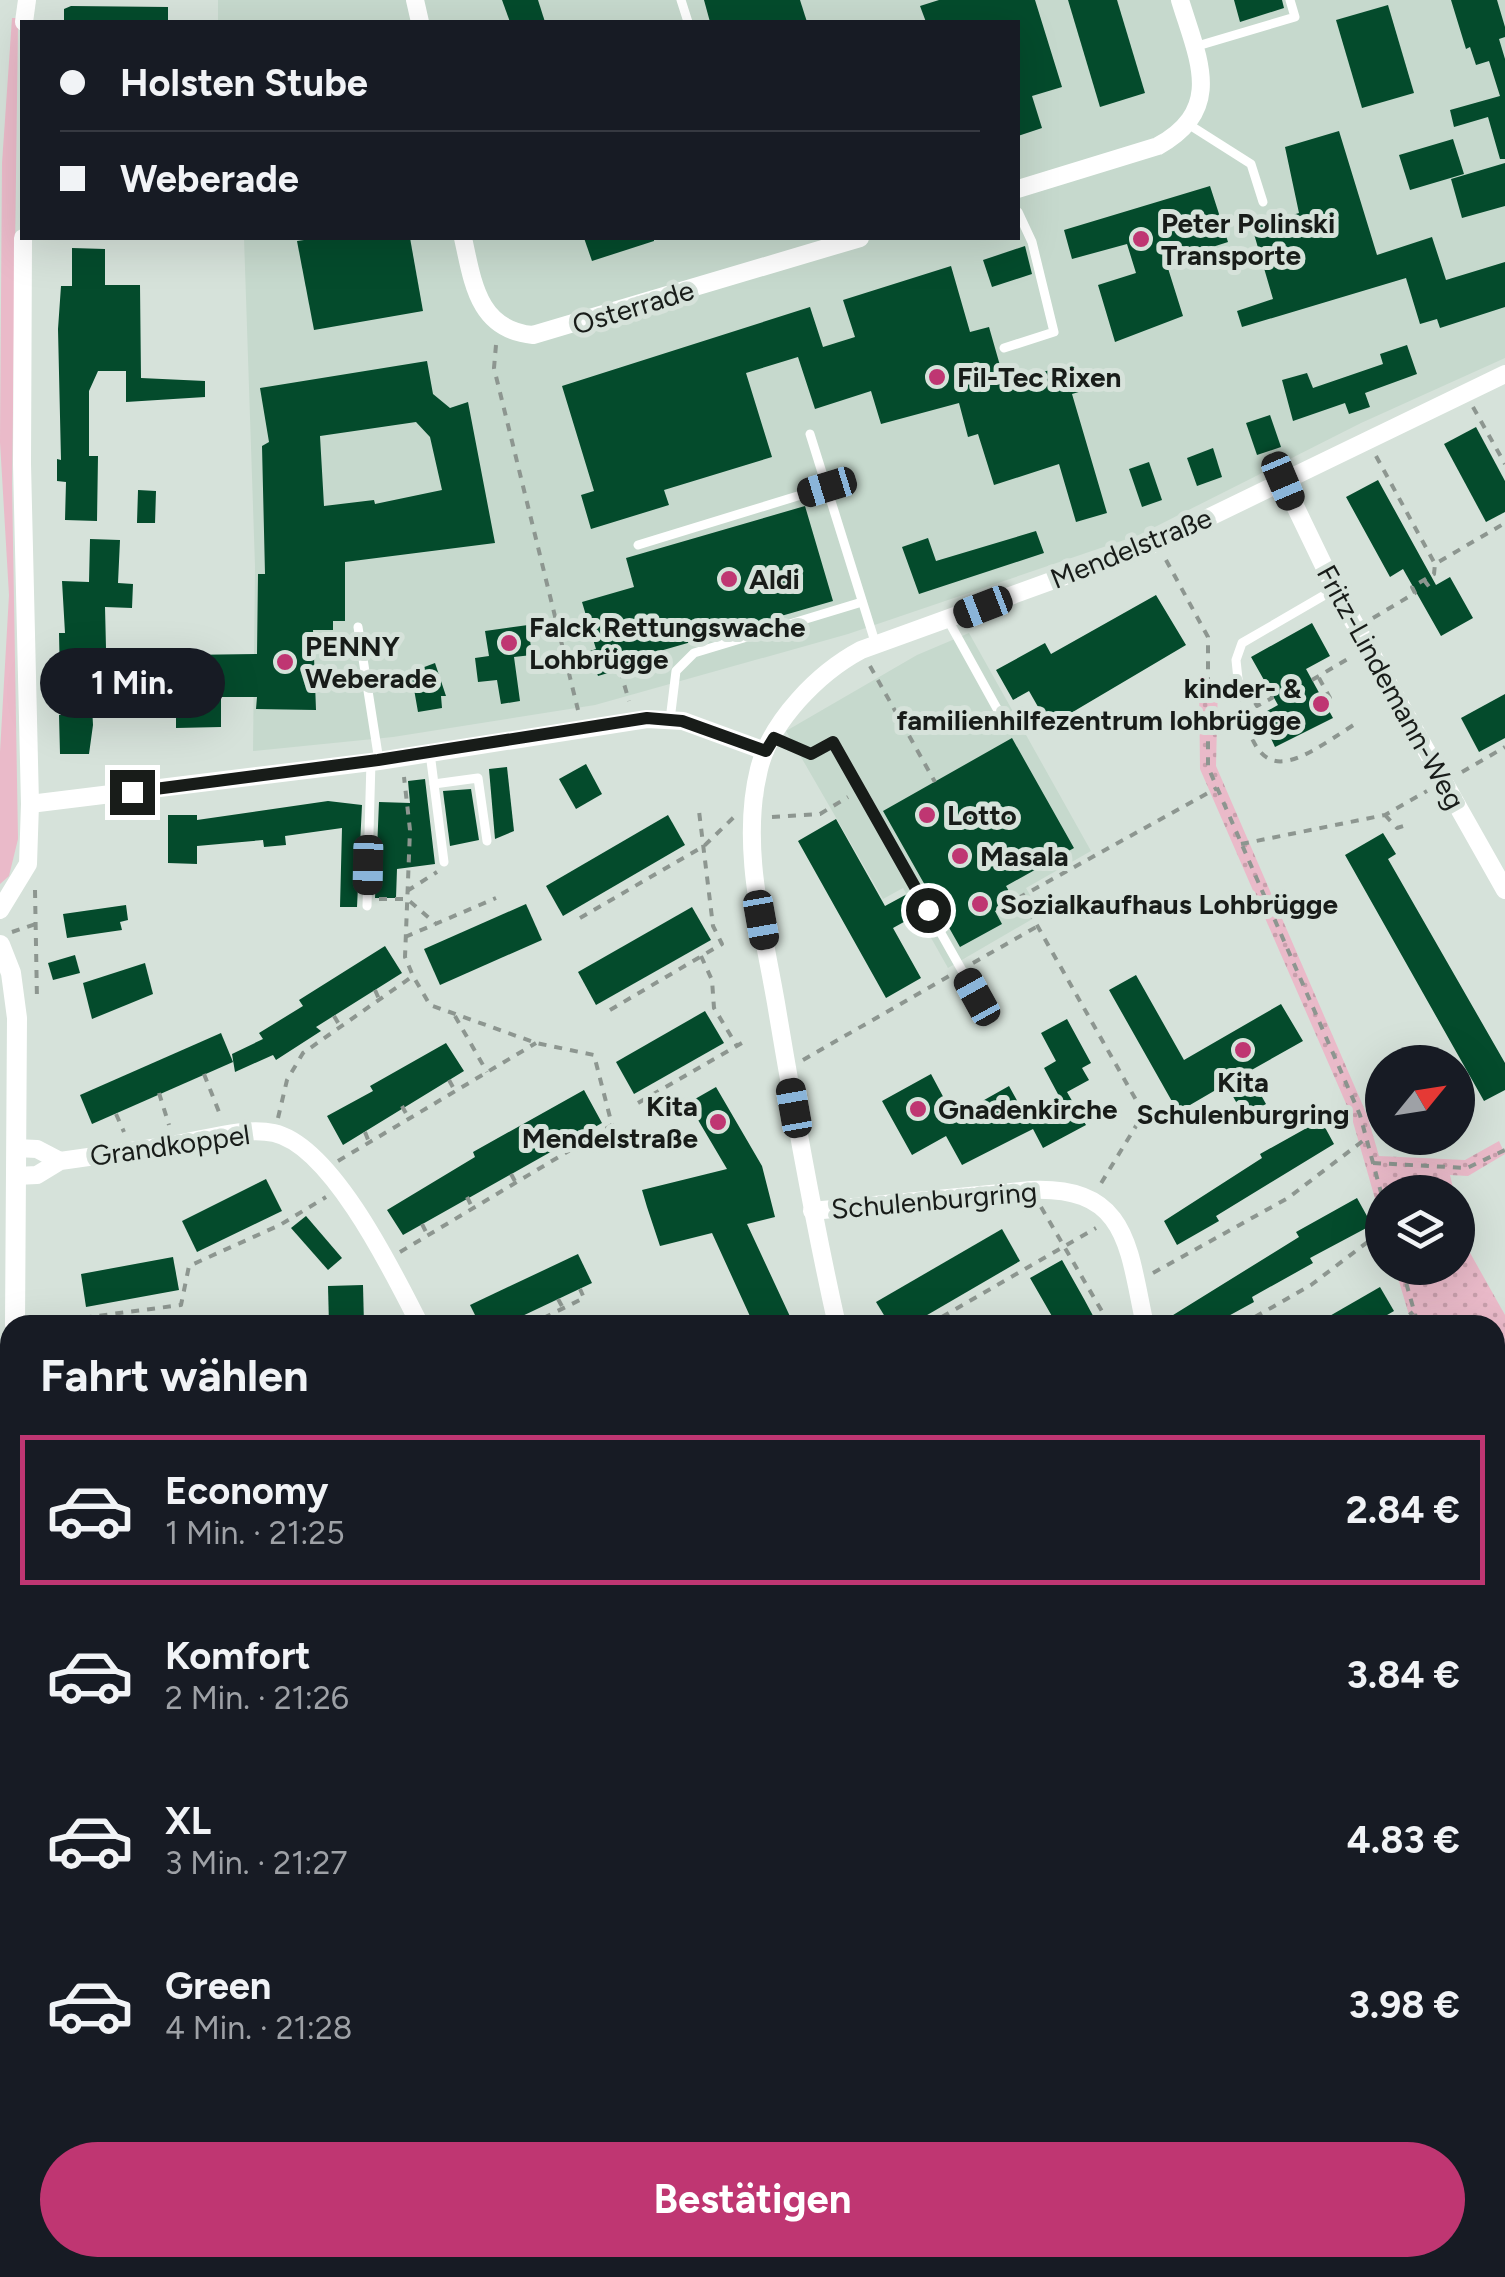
<!DOCTYPE html>
<html lang="de">
<meta charset="utf-8">
<style>
body{margin:0;font-family:Figtree,sans-serif;background:#242831;color:#f1f3f6;height:100vh;display:flex;flex-direction:column;font-size:38px;white-space:nowrap}
*{box-sizing:border-box;margin:0}
p{font-size:32px;color:#9ea1a6}
.icon{flex:none;width:55px;height:55px;fill:none;stroke:currentColor;stroke-width:2;stroke-linecap:round;stroke-linejoin:round}
.map{position:relative;flex:1;overflow:hidden}
.side{position:absolute;left:0px;top:1315px;width:1505px;height:962px;display:flex;flex-direction:column;background:#171b24;border-radius:30px 30px 0 0;box-shadow:0 10px 40px #0002}
.side>*{flex:none}
.hud{position:absolute;left:20px;top:20px;width:1000px;height:220px;border-radius:0px;box-shadow:0 10px 40px #0002;display:grid;align-content:center;height:220px;padding:0 40px;background:#171b24}
.needle{width:65px;rotate:60deg}
.tools{position:absolute;left:1365px;top:1045px;display:grid;gap:20px}
.tools a{display:grid;place-items:center;width:110px;height:110px;border-radius:50%;background:#171b24;box-shadow:0 10px 40px #0002;font-size:50px}
.end{position:absolute;width:45px;height:45px;margin:-22px;border:12px solid #181c19;background:#fff;box-shadow:0 0 0 5px #fff}
.from{border-radius:50%}
.bubble{position:absolute;height:70px;border-radius:35px;background:#171b24;box-shadow:0 10px 40px #0002;font-size:32px;font-weight:700;line-height:70px;text-align:center}
.car{position:absolute;width:30px;height:60px;margin:-30px -15px;border-radius:12px;box-shadow:0 0 8px 2px #0007;background:linear-gradient(#222 24%,#8ab4d8 0 40%,#222 0 76%,#8ab4d8 0 86%,#222 0)}
.hud b{display:flex;align-items:center;gap:35px;height:95px;font-size:38px}
.hud b+b{border-top:2px solid #363941}
.hud i{width:25px;height:25px;background:#f1f3f6}
ul{padding:0;list-style:none}
li{display:flex;align-items:center;gap:30px;height:150px;margin:0 20px 15px;padding:0 20px;border:5px solid transparent;border-radius:0px}
li div{flex:1}
li b{display:block;font-size:38px}
li em{font-style:normal;font-weight:700}
li.on{border-color:#bf3672}
li>.icon{width:90px;height:90px;stroke-width:1.5}
h2{padding:0 40px;font-size:45px;line-height:120px}
.cta{display:flex;gap:20px;margin-top:auto;padding:20px 40px}
.cta a{flex:1;height:115px;border-radius:60px;background:#bf3672;color:#fff;font-size:40px;font-weight:700;line-height:115px;text-align:center}
.map>svg:first-child{display:block}
.built{fill:#c6d9cd}
.grass{fill:#eabac9}
.park{fill:url(#park-dots)}
.building{fill:#044b2c;fill-rule:evenodd}
.lines{fill:none;stroke-linecap:round;stroke-linejoin:round}
.path{stroke:#8d9690;stroke-width:4;stroke-dasharray:8 8;stroke-linecap:butt}
.service{stroke:#fff;stroke-width:9}
.minor{stroke:#fff;stroke-width:18}
.tertiary{stroke:#fff;stroke-width:20}
.route{stroke:#181c19;stroke-width:12}
.poi-dot{fill:#bf3672;stroke:#d6e2da;stroke-width:4}
.labels{text-anchor:middle;stroke-width:10;stroke-linejoin:round;paint-order:stroke}
.poi-label{font-size:28px;font-weight:bold;fill:#181c19;stroke:#d6e2da;text-anchor:start}
.street-label{font-size:28px;fill:#181c19;stroke:#d6e2da}
</style>
<div class="map">
<svg width="1505" height="2277" viewBox="0 0 1505 2277">
<defs>
<pattern id="park-dots" width="8" height="8" patternUnits="userSpaceOnUse" patternTransform="scale(2.5)"><rect width="8" height="8" fill="#eabac9"/><path d="M2 2h.1M6 6h.1" fill="none" stroke="#c89fac" stroke-width="1.8" stroke-linecap="round"/></pattern>
</defs>
<rect width="100%" height="100%" fill="#d6e2da"/>
<g class="built">
<path d="M218 0H1505V358L1361 423 1139 535 848 634 595 705 393 737 253 751 255 566 244 238H1018V22H218Z"/>
<path d="M969 633 1091 851 1026 888 1041 914 948 968 903 888 883 899 786 731 917 655Z"/>
<path d="M35 2268H325L326 2277H35Z"/>
<path d="M885 2268H987L999 2277H843Z"/>
</g>
<path class="grass" d="M12 18H17L18 23 12 484 18 839 9 876 0 884V752L9 595 0 442 2 163Z"/>
<g class="park">
<path d="M1199 677 1218 681 1216 766 1367 1115 1379 1156 1465 1160 1499 1141 1505 1154 1468 1176 1450 1175 1454 1192H1382V1223L1351 1115 1200 769Z"/>
<path d="M1458 1206 1469 1251 1505 1315V1584L1495 1566V1325H1412L1395 1268H1458Z"/>
</g>
<g class="building">
<path d="M502 0H538L545 22H510Z"/>
<path d="M704 0H800L807 22H710Z"/>
<path d="M939 0H1035L1062 87 1032 96 1042 128 1018 136V22H926L920 6Z"/>
<path d="M1068 0H1117L1145 93 1100 107Z"/>
<path d="M1234 0H1282L1284 8 1240 22Z"/>
<path d="M1451 0H1497L1505 27V37L1499 39 1505 59V159H1500L1488 117 1454 127 1450 110 1500 96 1489 61 1476 65 1470 47 1466 49Z"/>
<path d="M1388 5 1414 93 1362 108 1336 20Z"/>
<path d="M71 6 168 7V22H64V9Z"/>
<path d="M1339 131 1377 255 1432 237 1446 280 1505 262V307L1440 328 1437 319 1420 324 1406 278 1242 327 1237 311 1273 299 1252 227 1299 213 1285 147Z"/>
<path d="M1453 139 1464 174 1410 190 1399 155Z"/>
<path d="M1505 163V206L1462 218 1451 179Z"/>
<path d="M1210 186 1228 242 1166 262 1183 316 1115 342 1098 285 1136 273 1127 244 1072 259 1064 230Z"/>
<path d="M318 238H410L423 311 314 330 297 241Z"/>
<path d="M584 238H654V241L592 261Z"/>
<path d="M1025 246 1032 274 992 287 983 260Z"/>
<path d="M72 248 105 249V285H140L141 378 205 381V397L126 402V371H98L89 391V456H98L97 521 65 520 66 482 57 481V459L61 460 58 329 61 286H72Z"/>
<path d="M951 266 970 332 989 327 1005 383 1074 363 1082 391 1072 394 1107 513 1076 522 1059 464 994 485 978 434 968 437 959 403 881 424 871 391 815 409 798 357 746 373 772 457 664 490 669 505 591 529 581 495 594 491 562 386 810 307 823 347 855 337 843 300Z"/>
<path d="M1407 345 1417 374 1365 393 1370 407 1349 414 1345 403 1293 421 1282 380 1307 373 1313 388 1383 364 1380 354Z"/>
<path d="M427 361 433 394 450 408 468 402 495 543 345 562V621H333V630H313L316 710 256 709 257 697H221V727L176 728V707H184L186 691 185 655 257 654 258 574H265L262 446 269 442 260 388ZM416 422 430 437 442 490 375 504 374 500 324 506 320 436Z"/>
<path d="M1270 415 1281 447 1257 455 1246 423Z"/>
<path d="M1476 427 1505 481V512L1486 522 1444 444Z"/>
<path d="M1213 448 1222 477 1197 486 1187 458Z"/>
<path d="M1149 462 1162 500 1142 507 1129 469Z"/>
<path d="M1378 480 1436 585 1450 577 1473 618 1441 636 1403 569 1390 577 1346 497Z"/>
<path d="M138 490 156 491 155 523H137Z"/>
<path d="M805 506 833 601 646 655 648 661 598 676 590 651 596 649 582 602 634 587 626 558Z"/>
<path d="M1036 531 1044 553 919 594 902 547 928 538 936 561Z"/>
<path d="M90 539 120 540 118 583 133 584 132 608 105 607 106 648H89L93 725 89 754H60L59 715H69V680L60 681 59 633H65L62 581 89 582Z"/>
<path d="M1156 595 1186 645 1049 726 1029 691 1013 700 996 670 1045 643 1051 654Z"/>
<path d="M1312 623 1330 656 1306 669 1333 718 1275 747 1260 715 1278 705 1251 657Z"/>
<path d="M528 625 532 655 514 657 520 701 501 704 497 680 478 682 475 658 489 656 485 631Z"/>
<path d="M435 663 446 696H441L442 708 418 712 411 672Z"/>
<path d="M1505 694V738L1479 752 1461 718Z"/>
<path d="M1012 738 1074 848 1006 886 1014 900 995 911 1002 924 960 947 883 811Z"/>
<path d="M586 764 602 794 576 809 559 779Z"/>
<path d="M507 767 514 831 495 839 489 769Z"/>
<path d="M425 779 435 864 397 869 396 898H375L379 802 410 803 408 781Z"/>
<path d="M471 789 479 840 450 846 443 791Z"/>
<path d="M328 801 362 805 357 907H340L342 828 285 836 286 845 264 847 263 840 197 846V864L168 863V815H197V820Z"/>
<path d="M668 815 685 845 563 916 546 886Z"/>
<path d="M836 819 885 906 909 893 920 913 893 928 921 978 886 998 798 841Z"/>
<path d="M1383 833 1396 854 1388 859 1505 1063V1090L1484 1101 1345 855Z"/>
<path d="M526 904 542 940 440 985 424 949Z"/>
<path d="M126 905 128 920 120 922 122 930 67 938 63 914Z"/>
<path d="M692 907 711 940 596 1005 578 972Z"/>
<path d="M385 946 402 973 316 1027 321 1031 276 1060 273 1055 235 1072 232 1054 263 1039 259 1033 303 1006 299 1000Z"/>
<path d="M75 955 80 973 53 980 48 963Z"/>
<path d="M145 963 153 994 92 1019 83 983Z"/>
<path d="M1136 975 1184 1060 1281 1004 1303 1041 1248 1072 1266 1104 1244 1116 1226 1084 1178 1112 1109 990Z"/>
<path d="M705 1011 724 1043 634 1094 616 1062Z"/>
<path d="M1067 1019 1091 1063 1082 1068 1089 1080 1067 1092 1086 1125 1043 1148 1033 1129 962 1165 946 1136 912 1155 882 1101 931 1074 954 1117 1009 1086 1025 1115 1059 1096 1044 1068 1056 1061 1041 1033Z"/>
<path d="M221 1033 233 1062 92 1124 80 1095Z"/>
<path d="M446 1043 464 1071 343 1145 327 1116 373 1091 370 1086Z"/>
<path d="M716 1087 762 1166 775 1217 747 1224 794 1325H754L712 1233 660 1246 647 1207 642 1190 727 1169 688 1103Z"/>
<path d="M584 1090 602 1123 403 1235 387 1210 475 1157 473 1152Z"/>
<path d="M1321 1120 1334 1144 1216 1216 1219 1221 1177 1245 1164 1221 1262 1158 1260 1154Z"/>
<path d="M266 1179 282 1211 197 1252 182 1221Z"/>
<path d="M1357 1198 1372 1225 1310 1258 1313 1263 1252 1297 1254 1302 1212 1325H1157L1299 1237 1296 1232Z"/>
<path d="M306 1216 342 1258 328 1270 291 1228Z"/>
<path d="M1002 1229 1020 1261 910 1325H890L876 1302Z"/>
<path d="M578 1254 592 1283 503 1325H480L470 1305Z"/>
<path d="M173 1257 179 1290 86 1307 81 1274Z"/>
<path d="M1062 1260 1084 1299 1098 1325H1057L1045 1304 1030 1278Z"/>
<path d="M363 1285 364 1325H329L328 1286Z"/>
<path d="M1380 1287 1394 1311 1370 1325H1314Z"/>
</g>
<g class="lines">
<g class="path">
<path d="M496 345 494 368 578 710"/>
<path d="M1473 407 1505 464"/>
<path d="M1376 456 1435 564 1505 523"/>
<path d="M1166 560 1208 637V767L1360 1115 1382 1196"/>
<path d="M1424 580 1430 588"/>
<path d="M1373 618 1415 593 1412 587 1434 574 1435 564"/>
<path d="M870 666 935 782"/>
<path d="M620 670 629 701"/>
<path d="M1319 678 1330 698 1324 702"/>
<path d="M1312 680 1351 657"/>
<path d="M1247 689 1257 706 1272 698 1271 690"/>
<path d="M1240 693C1256 793 1292 765 1355 724"/>
<path d="M1462 772 1505 747"/>
<path d="M1385 815 1397 828 1407 825"/>
<path d="M772 817 820 814 848 797"/>
<path d="M1241 844 1385 815 1427 791"/>
<path d="M35 890 37 1000"/>
<path d="M407 891 437 872"/>
<path d="M1021 897 1140 1107 1139 1121 1100 1185"/>
<path d="M379 899H407L435 923"/>
<path d="M1004 906 1217 788"/>
<path d="M580 918 704 846 734 817"/>
<path d="M12 932 36 924"/>
<path d="M405 937 496 898"/>
<path d="M701 956 712 980 714 1008 737 1046"/>
<path d="M973 963 1038 926"/>
<path d="M375 990 379 999"/>
<path d="M610 1010 722 944 713 926 699 811"/>
<path d="M334 1016 340 1026"/>
<path d="M455 1016 487 1072"/>
<path d="M803 1060 951 975"/>
<path d="M204 1074 221 1117"/>
<path d="M449 1080 455 1091"/>
<path d="M159 1093 169 1125"/>
<path d="M638 1103 747 1040"/>
<path d="M402 1106 409 1119"/>
<path d="M116 1114 124 1132"/>
<path d="M278 1118 287 1080 303 1053 413 976 405 957 410 830 404 777"/>
<path d="M365 1132 369 1142"/>
<path d="M338 1161 536 1043"/>
<path d="M1373 1163 1467 1168 1505 1150"/>
<path d="M511 1174 516 1183"/>
<path d="M467 1197 473 1209"/>
<path d="M1041 1207 1110 1325"/>
<path d="M422 1224 428 1236"/>
<path d="M400 1252 612 1125 594 1055 536 1043 430 1005 413 976"/>
<path d="M1402 1268 1418 1325"/>
<path d="M1153 1273 1288 1198 1364 1140"/>
<path d="M558 1299 563 1308"/>
<path d="M516 1319 518 1325"/>
<path d="M36 1324 181 1305 189 1266 280 1225 326 1197"/>
<path d="M529 1325 584 1298 580 1289"/>
<path d="M928 1325 1096 1228"/>
<path d="M1241 1325 1311 1285 1382 1231"/>
<path d="M1397 1325 1413 1312"/>
<path d="M1495 1504 1505 1503"/>
<path d="M1495 1546 1505 1563"/>
<path d="M1495 1724 1505 1719"/>
<path d="M1495 1862 1505 1856"/>
<path d="M1495 1997 1505 1991"/>
<path d="M1495 2137 1505 2131"/>
<path d="M1194 2276 1209 2268"/>
<path d="M1496 2277 1505 2272"/>
</g>
<g class="service">
<path d="M681 0 688 22"/>
<path d="M1194 47 1295 17 1290 0"/>
<path d="M1188 124 1251 164 1263 202"/>
<path d="M1004 348 1054 332 1032 242 1018 212"/>
<path d="M810 434 876 645"/>
<path d="M638 545 827 487"/>
<path d="M948 620 1000 714"/>
<path d="M358 627 379 761"/>
<path d="M1238 679 1236 660 1242 643 1335 589"/>
<path d="M670 720 676 671 694 653 862 602"/>
<path d="M774 737 811 754 833 742 977 997"/>
<path d="M430 753 444 862"/>
<path d="M434 784 478 778 487 841"/>
<path d="M367 906 371 761"/>
<path d="M1258 2277 1275 2268"/>
</g>
<g class="minor">
<path d="M415 0 420 22"/>
<path d="M24 22 27 0"/>
<path d="M1018 189 1158 146C1225 109 1198 59 1180 0"/>
<path d="M463 238C473 283 478 330 533 335L860 238"/>
<path d="M1283 481 1335 589 1505 890"/>
<path d="M30 804 379 761 647 719 683 721 765 751"/>
<path d="M0 910 28 864 30 804 22 464 23 238"/>
<path d="M16 1148 37 1149 60 1161"/>
<path d="M16 1176 37 1175 60 1161C101 1155 141 1150 182 1143 210 1138 246 1127 274 1133 332 1146 394 1274 420 1325"/>
<path d="M812 1211 1031 1190C1129 1186 1128 1248 1145 1325"/>
<path d="M837 1325C813 1218 794 1111 776 1003 763 928 740 845 759 769 771 721 818 673 861 650L1156 543 1505 374"/>
<path d="M556 2268V2277"/>
<path d="M1022 2268 1033 2277"/>
<path d="M783 2277 827 2268"/>
<path d="M1371 2277 1374 2268"/>
</g>
<g class="tertiary">
<path d="M0 945 11 973 17 1018 15 1325"/>
<path d="M7 2277 10 1994"/>
</g>
</g>
<g class="lines">
<path class="route" d="M132 792 378 760 647 718 682 721 766 751 774 738 811 754 833 742 928 910"/>
</g>
<g class="poi-dot">
<circle cx="1141" cy="239" r="10"/>
<circle cx="937" cy="377" r="10"/>
<circle cx="729" cy="579" r="10"/>
<circle cx="509" cy="643" r="10"/>
<circle cx="285" cy="662" r="10"/>
<circle cx="1321" cy="704" r="10"/>
<circle cx="927" cy="815" r="10"/>
<circle cx="960" cy="856" r="10"/>
<circle cx="980" cy="904" r="10"/>
<circle cx="1243" cy="1050" r="10"/>
<circle cx="918" cy="1109" r="10"/>
<circle cx="718" cy="1122" r="10"/>
</g>
<g class="labels">
<g class="poi-label">
<text x="1161" y="233">Peter Polinski<tspan x="1161" dy="32">Transporte</tspan></text>
<text x="957" y="387">Fil-Tec Rixen</text>
<text x="749" y="589">Aldi</text>
<text x="529" y="637">Falck Rettungswache<tspan x="529" dy="32">Lohbrügge</tspan></text>
<text x="305" y="656">PENNY<tspan x="305" dy="32">Weberade</tspan></text>
<text x="1301" y="698" text-anchor="end">kinder- &amp;<tspan x="1301" dy="32">familienhilfezentrum lohbrügge</tspan></text>
<text x="947" y="825">Lotto</text>
<text x="980" y="866">Masala</text>
<text x="1000" y="914">Sozialkaufhaus Lohbrügge</text>
<text x="1243" y="1092" text-anchor="middle">Kita<tspan x="1243" dy="32">Schulenburgring</tspan></text>
<text x="698" y="1116" text-anchor="end">Kita<tspan x="698" dy="32">Mendelstraße</tspan></text>
<text x="938" y="1119">Gnadenkirche</text>
</g>
<g class="street-label">
<text transform="translate(633 307) rotate(-17)" y="10">Osterrade</text>
<text transform="translate(1131 548) rotate(-22)" y="10">Mendelstraße</text>
<text transform="translate(1391 687) rotate(61)" y="10">Fritz-Lindemann-Weg</text>
<text transform="translate(170 1145) rotate(-8)" y="10">Grandkoppel</text>
<text transform="translate(934 1200) rotate(-5)" y="10">Schulenburgring</text>
</g>
</g>
</svg>
<div class="tools">
<a><svg class="needle" viewBox="-14 -14 28 28"><path d="M0-13l5 13h-10z" fill="#e53935"/><path d="M0 13l5-13h-10z" fill="#9ea1a6"/></svg></a>
<a><svg class="icon" aria-label="layers" viewBox="0 0 24 24"><path d="M12 4l9 5-9 5-9-5zM3 14l9 5 9-5"/></svg></a>
</div>
<i class="end from" style="left:928px;top:910px"></i>
<i class="end" style="left:132px;top:792px"></i>
<div class="bubble" style="left:40px;top:648px;width:185px">1 Min.</div>
<i class="car" style="left:1283px;top:481px;rotate:157deg"></i>
<i class="car" style="left:827px;top:487px;rotate:253deg"></i>
<i class="car" style="left:983px;top:607px;rotate:249deg"></i>
<i class="car" style="left:368px;top:865px;rotate:181deg"></i>
<i class="car" style="left:761px;top:920px;rotate:170deg"></i>
<i class="car" style="left:977px;top:997px;rotate:331deg"></i>
<i class="car" style="left:794px;top:1108px;rotate:350deg"></i>
<div class="hud">
<b><i class="from"></i>Holsten Stube</b>
<b><i></i>Weberade</b>
</div>
<section class="side">
<h2>Fahrt wählen</h2>
<ul>
<li class="on"><svg class="icon" aria-label="car" viewBox="0 0 24 24"><path d="M5 17H2v-5l4-1 3-4h7l3 4 3 1v5h-3M9 17h6M6 11h13"/><circle cx="7" cy="17" r="2"/><circle cx="17" cy="17" r="2"/></svg><div><b>Economy</b><p>1 Min. · 21:25</p></div><em>2.84 €</em></li>
<li><svg class="icon" aria-label="car" viewBox="0 0 24 24"><path d="M5 17H2v-5l4-1 3-4h7l3 4 3 1v5h-3M9 17h6M6 11h13"/><circle cx="7" cy="17" r="2"/><circle cx="17" cy="17" r="2"/></svg><div><b>Komfort</b><p>2 Min. · 21:26</p></div><em>3.84 €</em></li>
<li><svg class="icon" aria-label="car" viewBox="0 0 24 24"><path d="M5 17H2v-5l4-1 3-4h7l3 4 3 1v5h-3M9 17h6M6 11h13"/><circle cx="7" cy="17" r="2"/><circle cx="17" cy="17" r="2"/></svg><div><b>XL</b><p>3 Min. · 21:27</p></div><em>4.83 €</em></li>
<li><svg class="icon" aria-label="car" viewBox="0 0 24 24"><path d="M5 17H2v-5l4-1 3-4h7l3 4 3 1v5h-3M9 17h6M6 11h13"/><circle cx="7" cy="17" r="2"/><circle cx="17" cy="17" r="2"/></svg><div><b>Green</b><p>4 Min. · 21:28</p></div><em>3.98 €</em></li>
</ul>
<div class="cta"><a>Bestätigen</a></div>
</section>
</div>
